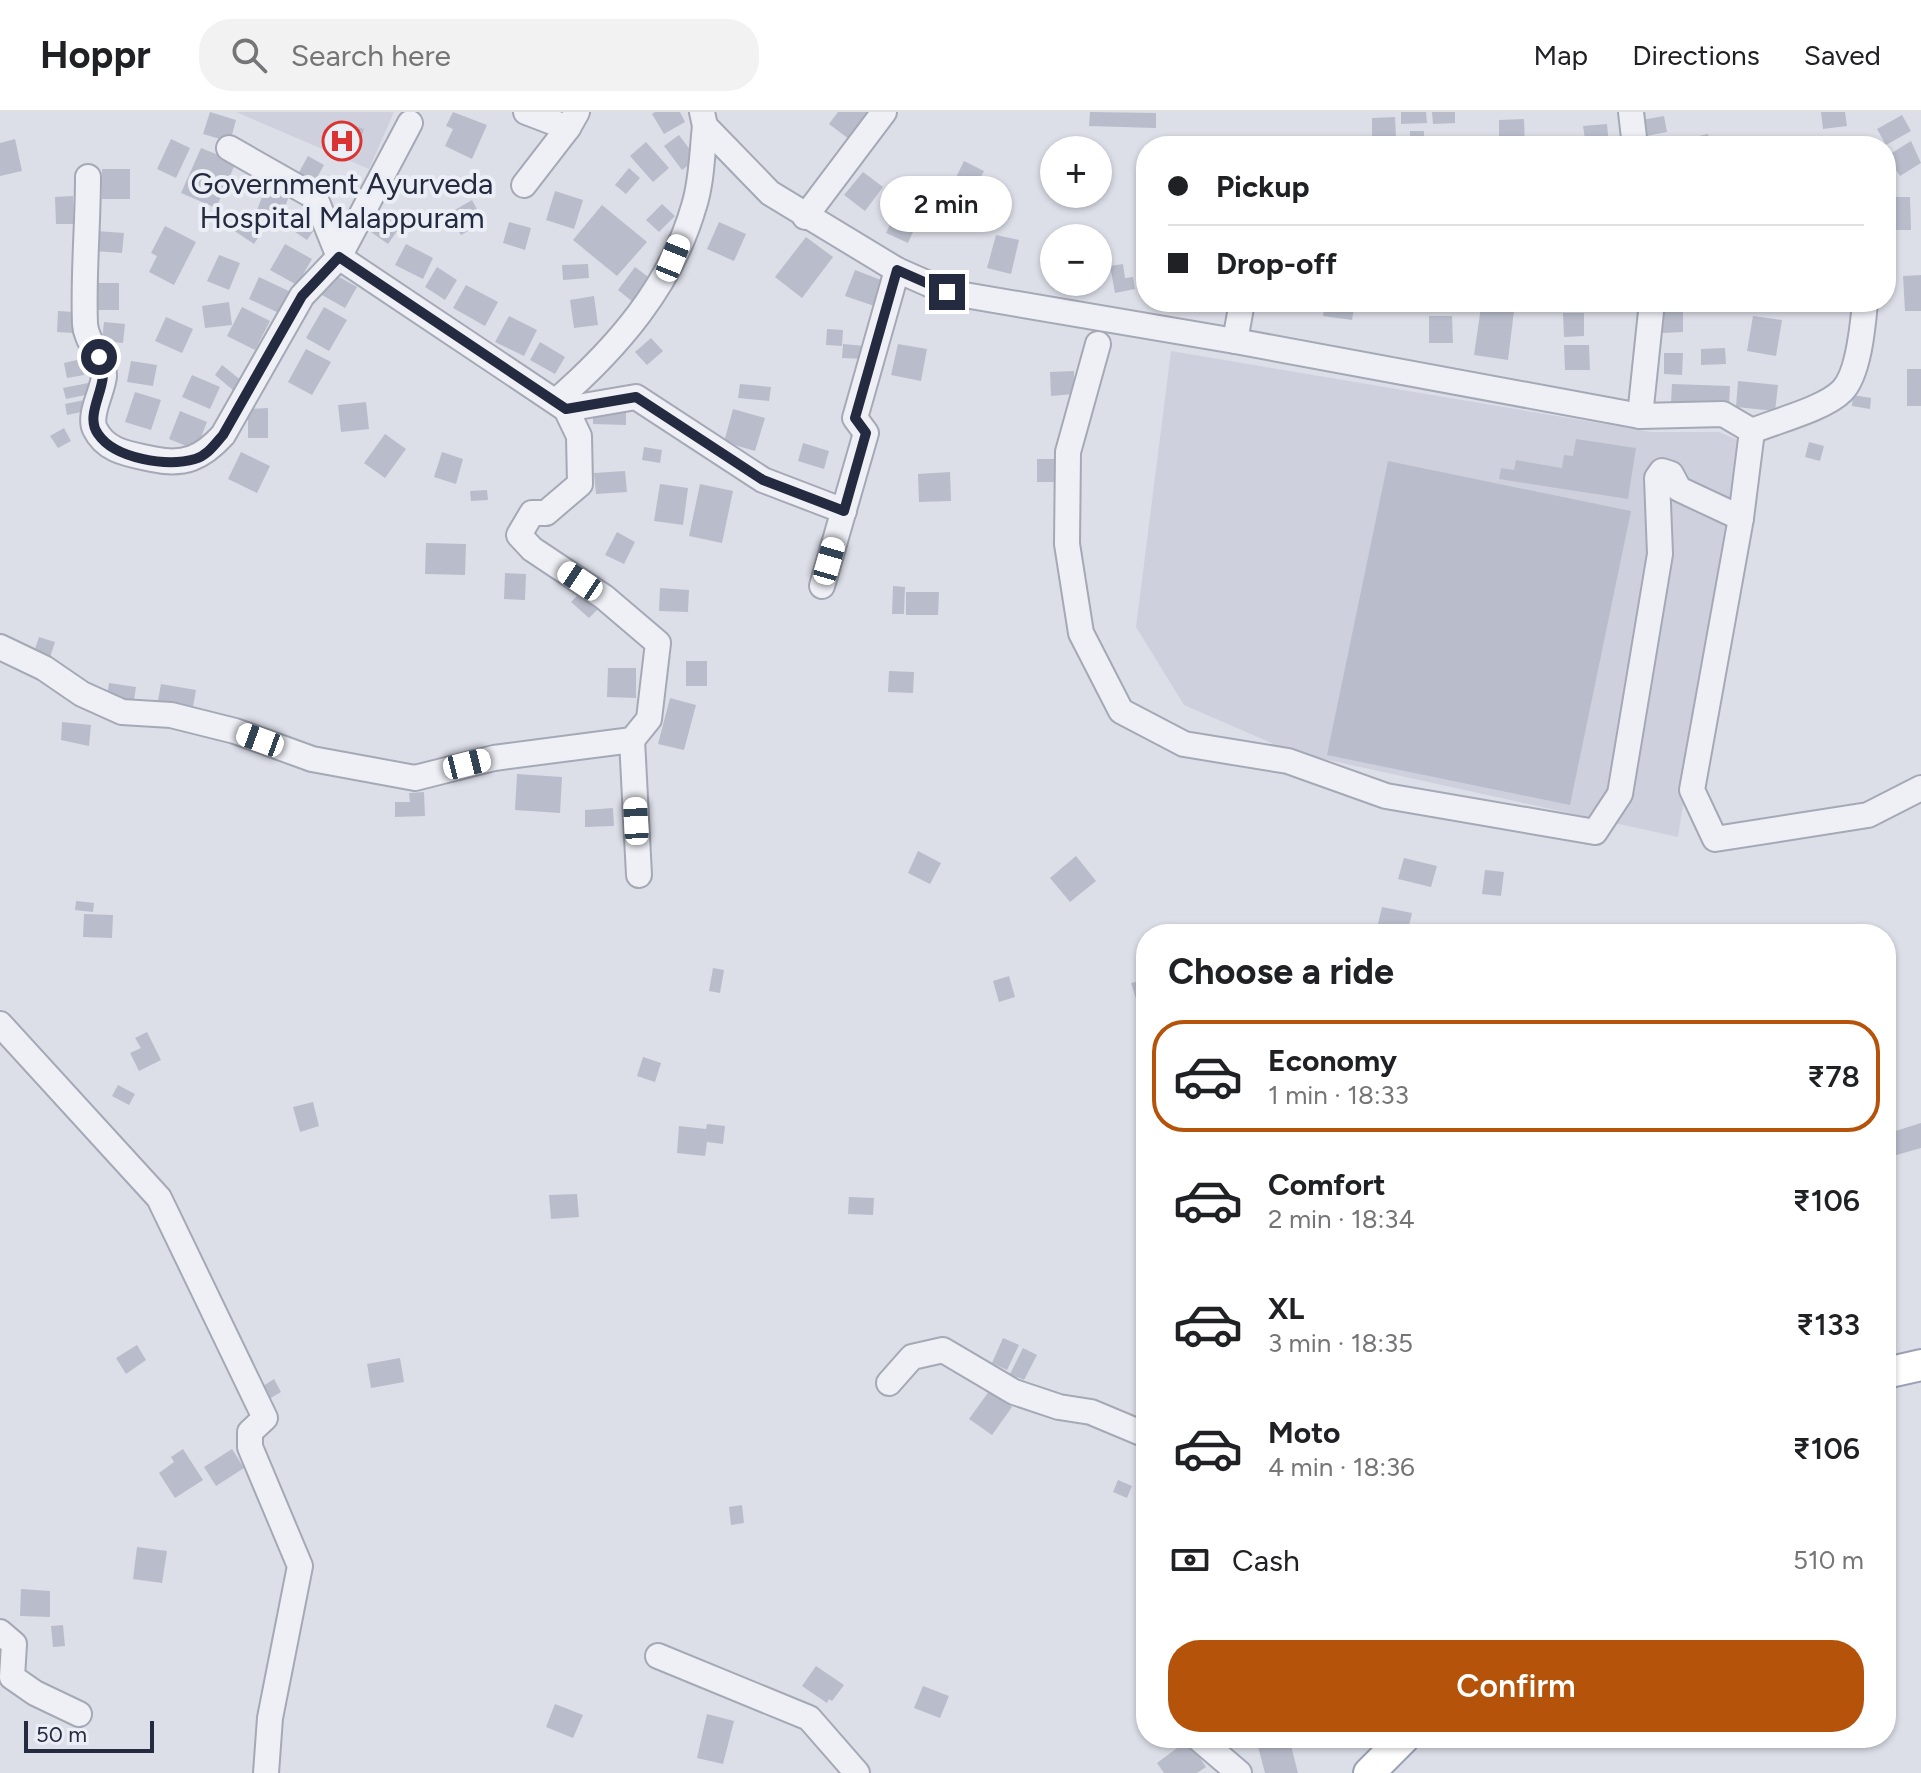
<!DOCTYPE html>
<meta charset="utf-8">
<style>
body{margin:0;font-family:Figtree,sans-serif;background:#f2f2f2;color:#202124;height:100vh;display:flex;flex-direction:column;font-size:30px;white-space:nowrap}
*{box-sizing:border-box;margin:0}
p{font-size:26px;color:#757577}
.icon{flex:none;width:44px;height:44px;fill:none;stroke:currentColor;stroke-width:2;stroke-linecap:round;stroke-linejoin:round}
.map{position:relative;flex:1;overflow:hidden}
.drawer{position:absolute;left:1136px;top:812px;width:760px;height:824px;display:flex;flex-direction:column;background:#fff;border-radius:32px;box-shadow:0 2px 6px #0004}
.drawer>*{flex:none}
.top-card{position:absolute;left:1136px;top:24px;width:760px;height:176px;border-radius:32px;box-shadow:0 2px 6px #0004;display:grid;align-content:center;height:176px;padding:0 32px;background:#fff}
.controls{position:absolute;left:1040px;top:24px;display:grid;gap:16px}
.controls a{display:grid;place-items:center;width:72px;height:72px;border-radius:50%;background:#fff;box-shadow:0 2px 6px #0004;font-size:40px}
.scale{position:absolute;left:24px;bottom:20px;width:130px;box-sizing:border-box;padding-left:8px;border:4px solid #242a40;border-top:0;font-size:22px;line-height:28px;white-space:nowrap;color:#242a40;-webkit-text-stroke:6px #ebeef5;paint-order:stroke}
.end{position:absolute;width:36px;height:36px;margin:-18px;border:10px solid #242a40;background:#fff;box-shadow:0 0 0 4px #fff}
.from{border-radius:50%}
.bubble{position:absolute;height:56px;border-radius:28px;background:#fff;box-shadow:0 2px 6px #0004;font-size:26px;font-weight:600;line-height:56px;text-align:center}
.car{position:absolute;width:24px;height:48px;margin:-24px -12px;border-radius:10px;box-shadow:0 0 6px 2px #0007;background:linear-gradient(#fff 24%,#345 0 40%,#fff 0 76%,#345 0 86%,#fff 0)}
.top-card b{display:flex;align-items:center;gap:28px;height:76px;font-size:30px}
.top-card b+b{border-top:2px solid #e0e0e0}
.top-card i{width:20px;height:20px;background:#202124}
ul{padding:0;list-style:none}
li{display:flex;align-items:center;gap:24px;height:112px;margin:0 16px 12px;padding:0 16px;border:4px solid transparent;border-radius:32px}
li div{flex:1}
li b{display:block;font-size:30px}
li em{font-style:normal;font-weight:600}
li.current{border-color:#b45309}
li>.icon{width:72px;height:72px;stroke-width:1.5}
h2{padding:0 32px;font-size:36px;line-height:96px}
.pay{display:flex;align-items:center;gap:20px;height:88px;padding:0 32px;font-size:30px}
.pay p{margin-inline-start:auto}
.action{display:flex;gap:16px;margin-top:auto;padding:16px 32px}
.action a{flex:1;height:92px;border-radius:32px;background:#b45309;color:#fff;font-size:32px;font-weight:600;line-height:92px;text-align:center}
header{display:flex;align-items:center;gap:48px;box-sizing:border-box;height:112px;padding:0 40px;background:#fff;border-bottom:2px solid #e0e0e0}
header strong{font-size:38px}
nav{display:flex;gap:44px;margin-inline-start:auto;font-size:28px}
.search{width:560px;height:72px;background:#f2f2f2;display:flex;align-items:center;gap:20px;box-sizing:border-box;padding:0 28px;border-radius:32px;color:#757577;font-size:30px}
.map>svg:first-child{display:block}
.built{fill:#ced1dd}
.building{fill:#b9bdcb}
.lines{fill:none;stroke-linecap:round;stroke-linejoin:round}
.minor-casing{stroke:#a5a9b6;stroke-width:28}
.major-casing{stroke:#9aa1b5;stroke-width:34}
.minor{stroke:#eff0f6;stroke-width:24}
.major{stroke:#fff;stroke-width:30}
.route{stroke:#242a40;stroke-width:10}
.labels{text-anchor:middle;stroke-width:8;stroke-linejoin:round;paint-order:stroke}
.poi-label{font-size:30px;fill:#242a40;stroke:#ebeef5}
</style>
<header>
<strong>Hoppr</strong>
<div class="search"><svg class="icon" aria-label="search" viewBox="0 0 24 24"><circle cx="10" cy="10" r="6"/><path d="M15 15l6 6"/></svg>Search here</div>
<nav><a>Map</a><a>Directions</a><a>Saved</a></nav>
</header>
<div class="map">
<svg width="1921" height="1661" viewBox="0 0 1921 1661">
<rect width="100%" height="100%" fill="#dcdfe8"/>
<g class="built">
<path d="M236 0H394L369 57Z"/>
<path d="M1171 239 1652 320H1719L1740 329 1678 725 1292 640 1184 593 1136 515Z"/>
</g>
<g class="building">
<path d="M210 0 236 8 230 30 203 22Z"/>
<path d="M453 0 487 13 472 47 445 34 453 17 446 14Z"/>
<path d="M655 0H680L685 10 664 22 652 2Z"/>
<path d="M838 0H876L853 30 829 12Z"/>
<path d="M1090 0 1156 1V16L1089 14Z"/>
<path d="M1401 0H1426L1427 11 1401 12Z"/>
<path d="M1432 0H1455V11L1433 12Z"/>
<path d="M1821 0H1845L1847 14 1823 17Z"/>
<path d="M1902 3 1911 19 1886 33 1877 17Z"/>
<path d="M1664 4 1667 20 1646 24 1642 8Z"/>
<path d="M1395 5 1396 25H1372V6Z"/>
<path d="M1524 7 1525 34H1499V8Z"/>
<path d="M338 8 364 17 355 44 329 35Z"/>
<path d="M1607 12 1609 34H1586L1583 14Z"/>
<rect x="1410" y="19" width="14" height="11"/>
<path d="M1708 22 1711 34H1681L1680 28Z"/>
<path d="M679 23 697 47 682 58 664 34Z"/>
<path d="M15 27 22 59 0 64V31Z"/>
<path d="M171 27 190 36 176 66 157 57Z"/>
<path d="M1911 29 1921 51 1900 64 1887 44Z"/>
<path d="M646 30 669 56 653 70 630 44Z"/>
<path d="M201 36 236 50 216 96 181 81Z"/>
<path d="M308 44 324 53 310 78 294 69Z"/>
<path d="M964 49 984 59 968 90 949 80Z"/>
<path d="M629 56 640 66 626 82 615 73Z"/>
<rect x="102" y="57" width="28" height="30"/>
<path d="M863 60 883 75 865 99 844 83Z"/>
<path d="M1136 65H1146V81L1136 80Z"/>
<path d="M266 75 289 84 280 108 257 98Z"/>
<path d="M555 79 583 88 574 117 546 108Z"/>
<path d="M73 84 74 112H56L55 85Z"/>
<path d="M1888 85H1910L1911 118H1889Z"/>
<path d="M472 88 484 110 461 123 448 102Z"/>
<path d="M662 92 675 104 659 120 646 108Z"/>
<path d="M602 93 647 130 617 164 573 128Z"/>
<path d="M297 100 317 114 307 128 286 114Z"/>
<path d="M896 100 918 109 908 131 886 121Z"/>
<path d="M385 101 402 112 388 132 371 120Z"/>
<path d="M239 103 263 118 254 132 230 116Z"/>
<path d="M509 110 531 116 525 138 503 131Z"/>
<path d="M719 110 746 122 734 149 707 137Z"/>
<path d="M165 114 196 130 174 173 149 160 157 144 151 141Z"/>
<path d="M96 119 124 121 122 141 94 139Z"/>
<path d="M996 123 1019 128 1011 162 987 156Z"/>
<path d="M806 125 833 145 802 186 775 165Z"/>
<path d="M285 132 312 147 297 173 270 158Z"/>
<path d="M406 132 433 146 423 167 395 153Z"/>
<path d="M219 143 240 151 229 178 207 169Z"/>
<path d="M588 152 589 166 563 168 562 153Z"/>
<path d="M1123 152 1125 166 1133 165 1135 177 1115 181 1110 154Z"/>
<path d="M437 155 457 168 445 188 425 175Z"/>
<path d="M635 155 651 167 633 190 618 178Z"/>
<path d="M855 158 889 171 880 196 845 184Z"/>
<path d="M334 162 357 175 345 196 322 183Z"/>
<path d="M1921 163V199H1905L1903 164Z"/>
<path d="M259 165 293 181 283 203 249 187Z"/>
<rect x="95" y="171" width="24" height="27"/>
<path d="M466 173 498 190 485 214 453 196Z"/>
<path d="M594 184 598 213 574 216 570 188Z"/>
<path d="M229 190 232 213 205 216 202 194Z"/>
<path d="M1325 190H1355L1352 208 1323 204Z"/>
<path d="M242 195 270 209 255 238 227 224Z"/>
<path d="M324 195 347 208 329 239 306 226Z"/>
<path d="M1481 195 1514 199 1508 248 1474 243Z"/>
<path d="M58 199 75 200 73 221 57 220Z"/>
<path d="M1662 199H1683V220L1663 221Z"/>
<path d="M1563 201H1584V224L1564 225Z"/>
<path d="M509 204 537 218 524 244 495 230Z"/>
<path d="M1429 204H1452L1453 231H1429Z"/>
<path d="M1753 204 1782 208 1776 244 1747 239Z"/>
<path d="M166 205 193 217 182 241 155 229Z"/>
<path d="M104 210 125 212 123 231 102 229Z"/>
<path d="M827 217 843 218 842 234 826 233Z"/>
<path d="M651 226 663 239 647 253 635 240Z"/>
<path d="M540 230 565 245 555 262 530 248Z"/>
<path d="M843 232 865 234 864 247 842 246Z"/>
<path d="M898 232 927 237 921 269 891 263Z"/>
<path d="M1564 233H1589L1590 258H1565Z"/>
<path d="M1725 236 1726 252 1701 253V237Z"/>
<path d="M306 237 331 250 312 283 288 270Z"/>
<path d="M1664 241H1683L1682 263 1664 262Z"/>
<path d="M81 247 84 263 67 266 64 251Z"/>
<path d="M131 249 157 253 153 274 127 270Z"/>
<path d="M222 253 242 269 234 279 215 263Z"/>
<rect x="1907" y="257" width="14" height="37"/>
<path d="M1074 259V282L1051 284 1050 260Z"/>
<path d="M192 263 220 275 210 297 182 285Z"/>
<path d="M1738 269 1778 273 1775 299 1736 295Z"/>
<path d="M88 271 90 282 66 287 63 276Z"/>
<path d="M740 272 771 275 769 289 738 286Z"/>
<path d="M1672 272 1730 274 1729 293 1671 290Z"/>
<path d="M135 280 161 288 151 318 125 310Z"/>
<path d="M1853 283 1871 286 1870 297 1852 294Z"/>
<path d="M89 287 91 298 67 303 65 292Z"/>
<path d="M366 290 369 317 341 320 338 293Z"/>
<path d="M268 296V326H248V297Z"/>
<path d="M593 296 626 297V313L593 312Z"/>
<path d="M733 297 765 306 755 339 724 330Z"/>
<path d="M180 299 207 310 196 338 169 327Z"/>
<path d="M64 316 71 329 58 336 50 324Z"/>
<path d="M385 322 406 337 385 366 364 351Z"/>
<path d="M1576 327 1636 336 1628 387 1499 367 1501 356 1514 358 1516 348 1562 356 1564 343 1573 344Z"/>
<path d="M1809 330 1824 334 1820 349 1805 345Z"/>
<path d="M803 331 829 339 824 357 798 349Z"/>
<path d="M644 335 662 338 660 351 642 348Z"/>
<path d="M241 340 270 354 257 381 228 367Z"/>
<path d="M442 340 463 347 456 372 434 365Z"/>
<path d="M1037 347H1061L1060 370H1037Z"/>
<path d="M1388 349 1631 399 1570 693 1327 643Z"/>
<path d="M625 359 627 380 596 382 594 361Z"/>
<path d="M950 360 951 389 919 390 918 362Z"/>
<path d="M660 372 688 376 683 413 654 409Z"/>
<path d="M700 372 733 379 722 431 689 424Z"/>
<path d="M487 378 488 388 471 389 470 379Z"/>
<path d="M617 420 635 430 624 452 605 443Z"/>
<path d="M426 431 466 432 465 463 425 462Z"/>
<path d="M505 461 526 462 525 488 504 487Z"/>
<path d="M893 474 905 475 904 502H892Z"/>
<path d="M660 476 689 478 688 500 659 499Z"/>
<path d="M583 478 600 495 589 506 571 490Z"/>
<path d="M906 480H939L938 503H906Z"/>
<path d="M39 525 55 530 50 545 34 540Z"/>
<rect x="686" y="549" width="21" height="25"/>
<path d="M608 556H636V586L607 585Z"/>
<path d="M889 559 914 560 913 581 888 580Z"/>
<path d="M109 571 136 575 133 594 106 591Z"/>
<path d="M161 572 196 578 192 600 157 594Z"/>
<path d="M670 586 696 593 684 638 658 632Z"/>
<path d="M62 610 91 613 89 634 61 628Z"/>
<path d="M517 662 562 665 560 701 515 698Z"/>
<path d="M424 680 425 704 395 705V690H410L409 681Z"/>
<path d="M613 696 614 714 585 715V698Z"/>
<path d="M918 739 941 751 930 772 908 761Z"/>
<path d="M1076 744 1096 769 1070 790 1050 766Z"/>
<path d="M1404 746 1437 754 1431 775 1398 767Z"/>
<path d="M1485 758 1504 760 1501 784 1482 782Z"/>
<path d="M76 789 94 791 93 800 75 798Z"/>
<path d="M1382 795 1412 801 1407 822 1377 816Z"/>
<path d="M84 802 113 803 112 826 83 825Z"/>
<path d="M713 856 724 858 720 881 709 879Z"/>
<path d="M1009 864 1015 885 999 890 993 869Z"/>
<path d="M1146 867V898L1140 900 1131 871Z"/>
<path d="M147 920 161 948 139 959 130 941 141 936 135 926Z"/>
<path d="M643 945 661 951 655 970 637 964Z"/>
<path d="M118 973 135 982 129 993 112 984Z"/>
<path d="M313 990 319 1014 300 1020 293 995Z"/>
<path d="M1921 1011V1036L1886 1046V1022Z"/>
<path d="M707 1012 725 1014 723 1032 707 1030 705 1044 677 1041 679 1014 706 1017Z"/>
<path d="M577 1082 579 1105 551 1107 549 1083Z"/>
<path d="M849 1085 874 1086 873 1103 848 1102Z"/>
<path d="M1003 1226 1019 1233 1007 1258 992 1251Z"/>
<path d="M137 1233 146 1248 126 1262 116 1246Z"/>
<path d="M1023 1236 1037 1243 1024 1268 1010 1262Z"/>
<path d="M400 1246 404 1270 371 1276 367 1252Z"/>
<path d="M274 1267 281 1280 264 1290 257 1278Z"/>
<path d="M990 1278 1012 1295 992 1323 969 1307Z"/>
<path d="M183 1337 203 1368 175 1386 159 1361 174 1350 171 1345Z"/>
<path d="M232 1337 244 1356 216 1374 204 1355Z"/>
<path d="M1118 1368 1132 1374 1127 1386 1113 1380Z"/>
<path d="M742 1393 744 1411 731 1413 729 1395Z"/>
<path d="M137 1435 167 1439 162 1471 133 1467Z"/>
<path d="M21 1477 50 1479V1505L20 1504Z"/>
<path d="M63 1513 65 1534 53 1535 51 1514Z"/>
<path d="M816 1554 844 1573 832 1589 829 1587 827 1591 802 1574Z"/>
<path d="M923 1574 949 1584 940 1606 914 1596Z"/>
<path d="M555 1592 583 1603 573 1626 546 1615Z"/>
<path d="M707 1602 734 1609 723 1652 697 1646Z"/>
<path d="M1275 1626H1289L1298 1661H1265L1257 1631Z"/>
<path d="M1188 1628 1206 1655 1197 1661H1164L1157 1651Z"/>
</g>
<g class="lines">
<g class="minor-casing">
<g id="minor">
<path d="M526 0 568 16 577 0"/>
<path d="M702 0 705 14 770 81 897 158 947 180 1235 229 1640 304 1723 302 1752 319 1741 406 1692 678 1715 727 1868 703 1921 676"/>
<path d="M1631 0 1635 34"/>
<path d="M229 36 315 85 339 145"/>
<path d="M524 73 568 16"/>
<path d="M805 105 884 0"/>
<path d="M339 145 410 11"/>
<path d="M1235 229 1242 190"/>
<path d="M1098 232 1068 340 1067 432 1081 521 1121 599 1184 632 1288 649 1386 684 1595 720 1620 682 1660 442 1657 366 1662 359 1671 362 1679 377 1741 406"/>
<path d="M556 289C617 236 671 174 694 94 702 69 702 40 705 14"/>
<path d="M566 297 636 285 763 368 844 399"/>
<path d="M1640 304 1652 190"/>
<path d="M1752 319C1776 309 1824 297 1842 279 1859 262 1863 213 1865 190"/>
<path d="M822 474 866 321 855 306 897 158"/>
<path d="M0 535 44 556 82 582 122 600 171 603 235 619 312 647 415 666 494 646 632 628 649 607 658 531 604 485 532 437 519 423 532 401H546L580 372 579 324 566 297 339 145 302 184 223 323C202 346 184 354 152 347 130 342 106 340 95 317 88 303 103 279 104 264 104 245 86 231 85 212 83 164 88 113 88 65"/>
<path d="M632 628 639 763"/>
<path d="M0 912 159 1086 265 1306 250 1320V1335L300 1454 270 1606 266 1661"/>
<path d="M889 1271 912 1245 943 1238 1014 1280 1059 1295 1091 1300 1146 1323"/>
<path d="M0 1520 14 1532 12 1565 35 1581 79 1602"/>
<path d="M658 1544 809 1606 857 1661"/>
<path d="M1198 1626 1239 1661"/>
</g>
</g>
<g class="major-casing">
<g id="major">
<path d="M1886 1261 1921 1253"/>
<path d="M1369 1661 1404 1626"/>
</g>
</g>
<use href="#minor" class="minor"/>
<use href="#major" class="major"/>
</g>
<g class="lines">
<path class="route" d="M99 245C114 270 82 300 98 322 115 347 167 355 195 347 207 344 215 332 223 323L302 184 339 145 566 297 636 285 763 368 844 399 866 321 855 306 897 158 947 180"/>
</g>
<defs>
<g id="hospital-ring" transform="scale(2)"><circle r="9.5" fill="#ebeef5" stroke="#db3332" stroke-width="1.5"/><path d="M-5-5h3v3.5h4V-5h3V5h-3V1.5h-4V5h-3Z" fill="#db3332"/></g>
</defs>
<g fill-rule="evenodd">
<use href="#hospital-ring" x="342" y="29"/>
</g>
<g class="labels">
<g class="poi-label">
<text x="342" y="82">Government Ayurveda<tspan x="342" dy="34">Hospital Malappuram</tspan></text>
</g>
</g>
</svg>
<div class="controls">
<a>+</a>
<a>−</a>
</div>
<div class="scale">50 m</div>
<i class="end from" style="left:99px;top:245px"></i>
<i class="end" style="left:947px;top:180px"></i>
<div class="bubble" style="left:880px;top:64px;width:132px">2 min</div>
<i class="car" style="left:673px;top:146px;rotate:22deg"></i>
<i class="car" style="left:829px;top:449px;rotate:16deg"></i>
<i class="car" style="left:580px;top:469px;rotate:304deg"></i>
<i class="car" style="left:260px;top:628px;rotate:290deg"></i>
<i class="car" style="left:467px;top:652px;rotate:76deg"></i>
<i class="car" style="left:636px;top:709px;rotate:357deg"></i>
<div class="top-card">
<b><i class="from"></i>Pickup</b>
<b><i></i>Drop-off</b>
</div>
<section class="drawer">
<h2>Choose a ride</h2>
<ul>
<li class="current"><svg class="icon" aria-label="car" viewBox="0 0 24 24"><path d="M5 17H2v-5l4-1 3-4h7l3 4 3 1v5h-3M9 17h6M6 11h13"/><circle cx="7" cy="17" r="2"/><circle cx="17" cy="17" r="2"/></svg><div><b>Economy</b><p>1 min · 18:33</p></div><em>₹78</em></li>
<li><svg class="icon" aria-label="car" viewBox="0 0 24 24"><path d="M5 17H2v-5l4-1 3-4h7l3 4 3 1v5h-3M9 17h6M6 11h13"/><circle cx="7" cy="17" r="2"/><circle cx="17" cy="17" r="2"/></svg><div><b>Comfort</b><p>2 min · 18:34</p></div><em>₹106</em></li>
<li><svg class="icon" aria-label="car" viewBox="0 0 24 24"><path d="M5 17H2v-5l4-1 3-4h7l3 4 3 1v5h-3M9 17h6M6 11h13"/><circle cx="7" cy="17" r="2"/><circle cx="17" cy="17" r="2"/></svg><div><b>XL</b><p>3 min · 18:35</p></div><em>₹133</em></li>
<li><svg class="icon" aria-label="car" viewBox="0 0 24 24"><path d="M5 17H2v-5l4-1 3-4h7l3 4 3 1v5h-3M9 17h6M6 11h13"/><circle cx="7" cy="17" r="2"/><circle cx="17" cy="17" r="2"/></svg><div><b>Moto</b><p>4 min · 18:36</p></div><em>₹106</em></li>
</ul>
<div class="pay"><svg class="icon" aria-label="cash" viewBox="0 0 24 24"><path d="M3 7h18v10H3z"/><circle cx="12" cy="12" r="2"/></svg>Cash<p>510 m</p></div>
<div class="action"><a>Confirm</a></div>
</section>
</div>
